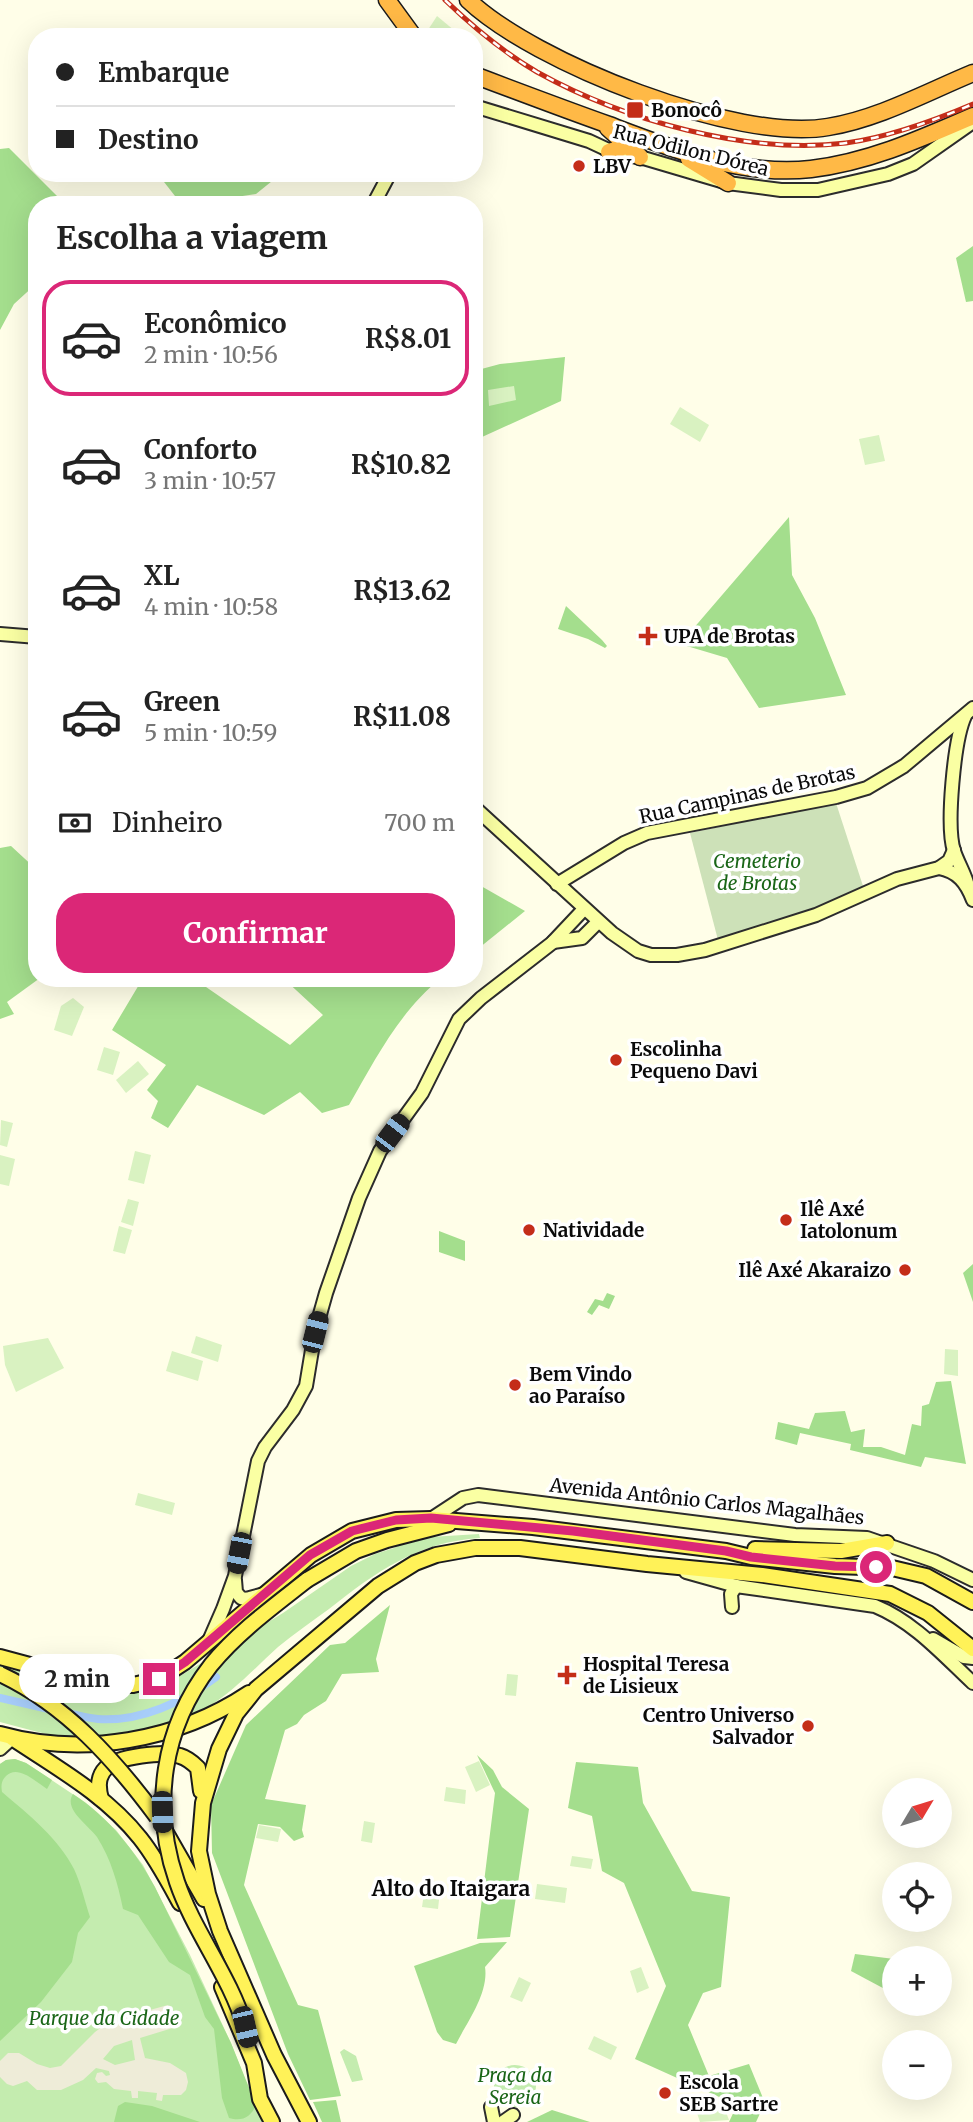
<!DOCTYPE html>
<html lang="pt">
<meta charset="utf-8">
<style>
body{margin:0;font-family:Merriweather,serif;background:#f6f6f6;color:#222;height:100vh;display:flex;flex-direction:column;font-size:26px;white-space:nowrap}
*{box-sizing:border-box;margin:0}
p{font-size:23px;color:#767676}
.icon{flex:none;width:38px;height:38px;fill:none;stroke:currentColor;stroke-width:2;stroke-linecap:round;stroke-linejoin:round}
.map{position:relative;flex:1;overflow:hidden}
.details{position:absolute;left:28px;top:196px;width:455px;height:791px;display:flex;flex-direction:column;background:#fff;border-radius:28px;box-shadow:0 7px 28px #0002}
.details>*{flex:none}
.banner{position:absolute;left:28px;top:28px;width:455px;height:154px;border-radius:28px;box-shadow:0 7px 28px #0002;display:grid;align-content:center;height:154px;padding:0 28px;background:#fff}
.needle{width:46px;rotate:52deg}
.buttons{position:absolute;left:882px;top:1778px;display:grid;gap:14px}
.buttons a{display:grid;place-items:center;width:70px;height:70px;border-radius:50%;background:#fff;box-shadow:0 7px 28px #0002;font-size:35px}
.end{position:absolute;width:32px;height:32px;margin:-16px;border:9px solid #db2777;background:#fff;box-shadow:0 0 0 4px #fff}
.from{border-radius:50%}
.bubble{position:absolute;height:49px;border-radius:24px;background:#fff;box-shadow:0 7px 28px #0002;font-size:23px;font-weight:700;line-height:49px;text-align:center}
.car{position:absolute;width:21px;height:42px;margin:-21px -10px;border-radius:9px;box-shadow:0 0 5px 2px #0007;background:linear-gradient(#222 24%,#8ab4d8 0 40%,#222 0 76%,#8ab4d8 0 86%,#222 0)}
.banner b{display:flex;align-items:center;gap:24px;height:66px;font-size:26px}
.banner b+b{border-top:2px solid #e0e0e0}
.banner i{width:18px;height:18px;background:#222}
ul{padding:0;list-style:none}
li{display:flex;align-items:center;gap:21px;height:116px;margin:0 14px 10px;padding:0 14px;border:4px solid transparent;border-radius:28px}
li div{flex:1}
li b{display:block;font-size:26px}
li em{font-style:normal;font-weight:700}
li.current{border-color:#db2777}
li>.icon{width:63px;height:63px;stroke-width:1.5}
h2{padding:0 28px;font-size:32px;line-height:84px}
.pay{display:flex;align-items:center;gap:18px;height:77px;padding:0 28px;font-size:26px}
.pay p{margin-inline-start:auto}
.button{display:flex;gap:14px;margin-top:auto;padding:14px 28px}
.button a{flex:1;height:80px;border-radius:28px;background:#db2777;color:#fff;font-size:28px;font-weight:700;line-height:80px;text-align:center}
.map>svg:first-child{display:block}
.green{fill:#c4ecaf}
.forest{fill:#a4de8d}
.cemetery{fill:#cde1b8}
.pitch{fill:#d9f2c1}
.plaza{fill:#eeecd8;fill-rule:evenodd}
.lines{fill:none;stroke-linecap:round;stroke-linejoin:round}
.canal{stroke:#a8cefb;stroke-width:8}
.secondary-casing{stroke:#2c2c2c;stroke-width:16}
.primary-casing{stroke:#1b1b1b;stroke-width:18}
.highway-casing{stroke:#1b1b1b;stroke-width:19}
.secondary{stroke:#faffa3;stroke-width:12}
.primary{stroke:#fff258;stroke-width:14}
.highway{stroke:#ffb946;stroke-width:16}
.rail-casing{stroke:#c42d19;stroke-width:5}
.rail{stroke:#fff;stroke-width:2.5;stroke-dasharray:8;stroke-linecap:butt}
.primary-bridge-casing{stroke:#1b1b1b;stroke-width:18;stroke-linecap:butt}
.primary-bridge{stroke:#fff258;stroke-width:14}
.route{stroke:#db2777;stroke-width:9}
.poi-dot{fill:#c42d19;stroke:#fff;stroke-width:2.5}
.labels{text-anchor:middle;stroke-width:7;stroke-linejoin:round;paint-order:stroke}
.poi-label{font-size:19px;font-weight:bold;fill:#0a0a0a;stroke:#fff;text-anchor:start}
.street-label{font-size:19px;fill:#0a0a0a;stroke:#fff}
.park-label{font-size:19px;font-style:italic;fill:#1a6617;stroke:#fff}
.neighbourhood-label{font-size:21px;font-weight:bold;fill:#0a0a0a;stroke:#fff}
</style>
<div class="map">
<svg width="973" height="2122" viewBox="0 0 973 2122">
<rect width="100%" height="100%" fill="#fffee8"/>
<g class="green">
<path d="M479 1534 480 1538C417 1542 376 1572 329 1609 312 1621 294 1634 278 1647 254 1669 233 1692 205 1709 182 1724 132 1737 104 1739 69 1742 34 1731 0 1722V1664L103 1690 128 1694 162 1687 283 1613 351 1566 375 1554 394 1548 414 1538Z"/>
<path d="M15 1759 26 1763 80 1799 116 1830 143 1865 190 1955 231 2043 262 2122H0V1764L6 1760Z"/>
<path d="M344 2049 356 2056 363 2080 352 2082 340 2052Z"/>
<circle cx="515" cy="2086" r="21"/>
</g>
<g class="forest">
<path d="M9 148 66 205H37V283L14 304 0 330V149Z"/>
<path d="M157 173H282L256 194 182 205Z"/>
<path d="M973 246V301L966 302 956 258Z"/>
<path d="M565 357 561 401 482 437 474 428V371L500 364Z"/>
<path d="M789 517 792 575 815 618 846 695 759 708 727 658 680 644Z"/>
<path d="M566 606 602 640 607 646 605 648 588 639 558 629Z"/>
<path d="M11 846 37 870V978H40L7 1002 14 1014 0 1019V848Z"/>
<path d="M474 882 525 911 474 952Z"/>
<path d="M143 978H193L290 1045 323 1015 283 978H441C399 1012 375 1060 349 1105L322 1113 300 1092 264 1115 197 1085 168 1128 151 1118 158 1101 147 1090 166 1065 112 1030Z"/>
<path d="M439 1231 465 1241V1261L439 1252Z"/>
<path d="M973 1264V1302L963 1273Z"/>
<path d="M607 1293 615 1296 609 1309 599 1305 592 1315 587 1312 595 1299 603 1301Z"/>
<path d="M951 1381 966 1464 925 1457 921 1467 850 1450 851 1444 800 1433 797 1445 775 1439 778 1422 809 1429 815 1413 845 1411 851 1432 865 1429 863 1447H881L905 1455 912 1424 921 1426 922 1406 929 1404 936 1382Z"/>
<path d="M390 1605 376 1659 379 1672 342 1674 326 1701 304 1715 297 1724 285 1730 265 1799 306 1805 302 1830 304 1837 294 1841 280 1827 258 1824 244 1885 298 2005 318 2010 341 2096 310 2100 288 2054 212 1853 211 1805 246 1725 330 1645 345 1643Z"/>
<path d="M477 1755 493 1770 502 1787 529 1809 510 1937 477 1939 495 1793Z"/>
<path d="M15 1759 26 1763 52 1780 47 1789C36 1782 18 1764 6 1776 1 1781 1 1786 2 1792 28 1814 59 1839 74 1869 81 1884 85 1902 90 1917L78 1933 72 1962 41 2002 0 2041V1764L6 1760Z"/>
<path d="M576 1762 638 1767 643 1803 692 1891 730 1897 721 1987 703 1993 688 2025 709 2076 749 2064 765 2103 756 2122H729L737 2105 635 2059 666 1986 624 1883 602 1871 592 1816 568 1808Z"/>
<path d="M73 1794C109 1817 135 1851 155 1887L231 2043 256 2105C251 2117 242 2122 229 2118L222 2098 214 2029 205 2017 190 1975 169 1962 138 1915 123 1909C118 1884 111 1859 97 1837 88 1825 63 1809 73 1794Z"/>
<path d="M507 1942 485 1967C489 1993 467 2022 456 2044L443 2040 437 2032 414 1966 480 1943Z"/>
<path d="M855 1954 894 1959V1994L851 1971Z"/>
<path d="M336 2100 341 2122H322L313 2102Z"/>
<path d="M125 2102 152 2106 200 2122H114L118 2106Z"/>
<path d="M552 2110 590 2122H527Z"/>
</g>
<path class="cemetery" d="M836 803 863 886 816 907 718 940 690 833Z"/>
<g class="pitch">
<path d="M437 16 461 36V37H431L426 33Z"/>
<path d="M514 386 516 400 489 406 488 390Z"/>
<path d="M680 407 709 425 700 442 670 424Z"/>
<path d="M879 435 885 461 865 465 859 439Z"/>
<path d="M73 998 84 1007 72 1036 54 1030 61 1006Z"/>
<path d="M104 1047 120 1052 113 1075 97 1070Z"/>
<path d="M138 1061 149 1074 126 1093 116 1080Z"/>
<path d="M1 1120 13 1123 7 1147 0 1145Z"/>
<path d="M135 1151 151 1155 144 1184 128 1180Z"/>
<path d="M0 1155 15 1159 9 1186 0 1184Z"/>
<path d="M128 1199 139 1202 133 1226 121 1222Z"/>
<path d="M119 1226 132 1230 125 1254 113 1251Z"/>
<path d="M196 1336 222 1345 218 1362 191 1353Z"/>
<path d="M48 1338 64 1368 16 1392 5 1365 3 1346Z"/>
<path d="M945 1349 958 1350V1376L944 1374Z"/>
<path d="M172 1351 203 1361 198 1381 166 1371Z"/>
<path d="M138 1493 175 1503 172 1515 135 1505Z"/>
<path d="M507 1674 518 1675 516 1696 505 1695Z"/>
<path d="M479 1761 490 1785 476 1792 465 1767Z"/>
<path d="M446 1787 466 1790 465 1804 444 1801Z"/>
<path d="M364 1821 375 1823 372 1843 361 1841Z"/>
<path d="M259 1825 281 1829 278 1842 256 1838Z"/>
<path d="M572 1856 593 1859 591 1869 570 1866Z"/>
<path d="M426 1880 441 1882 438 1909 422 1907Z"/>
<path d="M537 1884 567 1888 565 1903 535 1899Z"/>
<path d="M641 1967 649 1988 637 1993 630 1971Z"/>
<path d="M519 1977 531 1983 522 2002 510 1997Z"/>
<path d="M594 2036 617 2047 611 2060 588 2049Z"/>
<path d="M723 2104 729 2120 700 2122 697 2113Z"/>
</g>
<path class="plaza" d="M168 2005 176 2027 140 2038 145 2058 170 2063 186 2073 188 2082 186 2090 181 2095H163L162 2101 156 2100 157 2093 138 2091V2098H132L131 2091 114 2089 106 2082 98 2083 95 2079 97 2073 102 2072 106 2076 110 2075 109 2071 96 2068 83 2080 61 2090H37L27 2081 13 2086 7 2084 0 2077V2061L8 2053H19L37 2064 50 2068 61 2066 95 2032 110 2021ZM132 2040 135 2060 115 2065 103 2059 114 2046Z"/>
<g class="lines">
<g class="canal">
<path d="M0 1698 53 1710"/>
<path d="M65 1712C76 1715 87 1718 98 1719 141 1722 183 1702 216 1677"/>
</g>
<g class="secondary-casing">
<g id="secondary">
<path d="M474 106 589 141 619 155 640 157 728 183 781 190H818L888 174 913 164 973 122"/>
<path d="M373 205 390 173"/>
<path d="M0 634 37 637"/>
<path d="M965 716C954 740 946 826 954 851 958 863 965 874 968 886"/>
<path d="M474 807 612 933 638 951 651 955H677L705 950 816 915 897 879 939 868 949 861 954 850"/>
<path d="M939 868C958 872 966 882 973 900"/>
<path d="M557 884 624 843 647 833 836 797 867 788 904 766 973 708"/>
<path d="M553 942 582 938 598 922"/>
<path d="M431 1519 463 1498 478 1495 795 1535 867 1538 934 1561 973 1580"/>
<path d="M686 1572 736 1586 875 1606C914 1622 942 1654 973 1683"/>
<path d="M235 1580 236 1592 241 1598 246 1599 264 1594"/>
<path d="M732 1607 731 1594 736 1586"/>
<path d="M933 1639 964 1657 973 1658"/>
<path d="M209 1641 223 1609 235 1576 258 1461 265 1447 293 1410 306 1386 315 1332 326 1293 359 1198 380 1151 422 1093 459 1019 481 998 552 943 584 909"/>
<path d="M0 1749 12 1738"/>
<path d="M491 2107 494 2122"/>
<path d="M503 2122 513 2115"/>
</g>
</g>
<g class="primary-casing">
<g id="primary">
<path d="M755 1549 841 1551 887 1543"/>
<path d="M307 1580 356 1551 387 1540 449 1524"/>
<path d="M0 1657 104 1685H133L159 1679 185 1662 311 1555 352 1531 396 1520 431 1519 533 1527 726 1551 751 1557 835 1566 892 1568 926 1576 973 1602"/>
<path d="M0 1734C83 1757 177 1741 249 1693"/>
<path d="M12 1738C57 1768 106 1795 140 1838 156 1858 168 1881 180 1903"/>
<path d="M101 1799C98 1788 97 1777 106 1768 117 1756 165 1751 180 1756 187 1758 193 1763 198 1768L201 1791"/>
<path d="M165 1831 204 1899"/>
<path d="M222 1987 254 2063 260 2099 272 2122"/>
<path d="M309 2122 274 2055 220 1931 208 1894 199 1851 203 1803 219 1749 236 1714 256 1689 378 1586 415 1563 436 1555 475 1548H520L647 1564 762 1575 890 1594 928 1613 973 1649"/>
</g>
</g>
<g class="highway-casing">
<g id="highway">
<path d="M387 0 414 37"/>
<path d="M468 0C534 63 738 143 828 127 878 119 927 92 973 73"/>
<path d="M474 75C519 92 564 109 609 125 672 149 742 177 811 169 869 162 920 139 973 116"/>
<path d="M608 128 640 157"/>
<path d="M609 152 619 149 621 139"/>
<path d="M689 159 728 183"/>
</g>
</g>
<use href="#secondary" class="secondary"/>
<use href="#primary" class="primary"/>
<use href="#highway" class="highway"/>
<g class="rail-casing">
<path id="rail" d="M445 0C473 27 503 52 537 72 623 120 747 155 846 143 889 137 933 121 973 104"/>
</g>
<use href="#rail" class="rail"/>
<g class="primary-bridge-casing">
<g id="primary-bridge">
<path d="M0 1674C66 1705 114 1759 157 1817"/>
<path d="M245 2027C230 1976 194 1932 177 1882 151 1807 162 1728 211 1665 238 1632 274 1606 307 1580"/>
</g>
</g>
<use href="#primary-bridge" class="primary-bridge"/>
</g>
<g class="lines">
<path class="route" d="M159 1679 185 1662 310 1555 352 1531 396 1520 431 1518 573 1531 726 1551 751 1557 835 1566 876 1567"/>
</g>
<g class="poi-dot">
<rect x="626" y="101" width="18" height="18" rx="3.5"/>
<circle cx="579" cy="166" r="7"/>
<path d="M644.5 625.5h7v7h7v7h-7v7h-7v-7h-7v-7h7z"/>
<circle cx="616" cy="1060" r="7"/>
<circle cx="786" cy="1220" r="7"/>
<circle cx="529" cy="1230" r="7"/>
<circle cx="905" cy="1270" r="7"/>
<circle cx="515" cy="1385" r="7"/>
<path d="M563.5 1664.5h7v7h7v7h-7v7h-7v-7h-7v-7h7z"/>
<circle cx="808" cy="1726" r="7"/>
<circle cx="665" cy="2093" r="7"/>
</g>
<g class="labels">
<g class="poi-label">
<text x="651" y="117">Bonocô</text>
<text x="593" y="173">LBV</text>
<text x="664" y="643">UPA de Brotas</text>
<text x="630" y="1056">Escolinha<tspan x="630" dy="22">Pequeno Davi</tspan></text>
<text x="800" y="1216">Ilê Axé<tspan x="800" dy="22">Iatolonum</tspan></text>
<text x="543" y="1237">Natividade</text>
<text x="891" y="1277" text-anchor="end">Ilê Axé Akaraizo</text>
<text x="529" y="1381">Bem Vindo<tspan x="529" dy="22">ao Paraíso</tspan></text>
<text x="583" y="1671">Hospital Teresa<tspan x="583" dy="22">de Lisieux</tspan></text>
<text x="794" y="1722" text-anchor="end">Centro Universo<tspan x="794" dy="22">Salvador</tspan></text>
<text x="679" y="2089">Escola<tspan x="679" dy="22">SEB Sartre</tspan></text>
</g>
<g class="street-label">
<text transform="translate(691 150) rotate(14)" y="7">Rua Odilon Dórea</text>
<text transform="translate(747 794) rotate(-12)" y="7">Rua Campinas de Brotas</text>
<text transform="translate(707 1501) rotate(6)" y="7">Avenida Antônio Carlos Magalhães</text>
</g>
<g class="park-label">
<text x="757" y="868">Cemeterio<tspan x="757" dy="22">de Brotas</tspan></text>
<text x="104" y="2025">Parque da Cidade</text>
<text x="515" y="2082">Praça da<tspan x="515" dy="22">Sereia</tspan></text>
</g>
<g class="neighbourhood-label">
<text x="451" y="1896">Alto do Itaigara</text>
</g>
</g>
</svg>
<div class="buttons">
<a><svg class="needle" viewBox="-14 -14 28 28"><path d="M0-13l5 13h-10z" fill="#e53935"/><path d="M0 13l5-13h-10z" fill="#767676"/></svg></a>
<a><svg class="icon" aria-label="locate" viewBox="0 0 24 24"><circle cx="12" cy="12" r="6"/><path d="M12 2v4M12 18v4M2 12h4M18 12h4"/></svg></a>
<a>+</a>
<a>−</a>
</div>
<i class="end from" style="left:876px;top:1567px"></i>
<i class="end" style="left:159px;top:1679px"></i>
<div class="bubble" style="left:19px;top:1654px;width:116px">2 min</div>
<i class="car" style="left:392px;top:1133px;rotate:37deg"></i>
<i class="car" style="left:315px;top:1332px;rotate:14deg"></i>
<i class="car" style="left:239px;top:1553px;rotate:191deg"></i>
<i class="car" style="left:162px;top:1812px;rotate:178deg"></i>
<i class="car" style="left:245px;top:2027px;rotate:167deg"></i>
<div class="banner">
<b><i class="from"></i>Embarque</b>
<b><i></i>Destino</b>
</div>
<section class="details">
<h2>Escolha a viagem</h2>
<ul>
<li class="current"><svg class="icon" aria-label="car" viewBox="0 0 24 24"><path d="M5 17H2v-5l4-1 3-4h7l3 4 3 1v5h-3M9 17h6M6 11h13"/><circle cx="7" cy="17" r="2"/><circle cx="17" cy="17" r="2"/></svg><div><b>Econômico</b><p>2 min · 10:56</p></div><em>R$8.01</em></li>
<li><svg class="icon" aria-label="car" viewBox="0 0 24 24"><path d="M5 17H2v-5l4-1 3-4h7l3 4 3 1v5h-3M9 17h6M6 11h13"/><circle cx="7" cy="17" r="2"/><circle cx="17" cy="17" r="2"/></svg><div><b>Conforto</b><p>3 min · 10:57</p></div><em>R$10.82</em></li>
<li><svg class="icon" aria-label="car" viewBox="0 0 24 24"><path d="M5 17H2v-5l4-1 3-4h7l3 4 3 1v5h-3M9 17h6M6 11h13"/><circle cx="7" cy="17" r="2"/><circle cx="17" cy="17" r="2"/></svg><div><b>XL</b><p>4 min · 10:58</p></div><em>R$13.62</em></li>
<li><svg class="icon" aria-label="car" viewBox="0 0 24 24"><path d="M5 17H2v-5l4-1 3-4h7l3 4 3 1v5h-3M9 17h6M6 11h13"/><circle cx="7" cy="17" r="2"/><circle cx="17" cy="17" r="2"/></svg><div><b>Green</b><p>5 min · 10:59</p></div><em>R$11.08</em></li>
</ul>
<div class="pay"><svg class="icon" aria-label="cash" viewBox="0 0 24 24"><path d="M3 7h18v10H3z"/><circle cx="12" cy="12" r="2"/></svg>Dinheiro<p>700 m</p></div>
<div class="button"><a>Confirmar</a></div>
</section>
</div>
